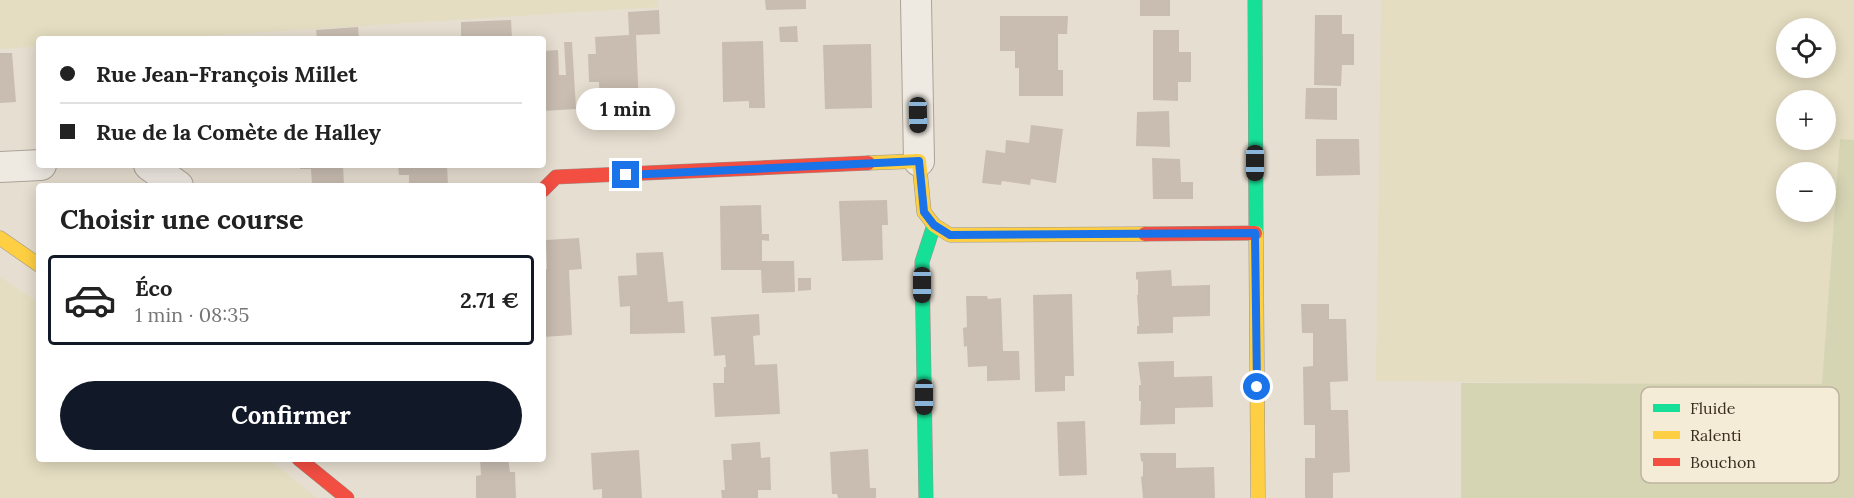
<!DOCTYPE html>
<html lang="fr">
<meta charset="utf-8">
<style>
body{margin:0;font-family:Lora,serif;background:#f6f6f6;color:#222;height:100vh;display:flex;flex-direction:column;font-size:22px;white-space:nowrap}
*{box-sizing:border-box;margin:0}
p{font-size:20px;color:#767676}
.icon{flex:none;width:33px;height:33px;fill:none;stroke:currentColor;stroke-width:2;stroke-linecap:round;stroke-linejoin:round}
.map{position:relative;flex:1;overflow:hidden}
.details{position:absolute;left:36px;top:183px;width:510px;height:279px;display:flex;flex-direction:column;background:#fff;border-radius:6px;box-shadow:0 3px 15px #0003}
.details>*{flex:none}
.guide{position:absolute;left:36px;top:36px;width:510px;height:132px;border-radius:6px;box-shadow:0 3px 15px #0003;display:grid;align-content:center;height:132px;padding:0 24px;background:#fff}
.buttons{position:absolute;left:1776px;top:18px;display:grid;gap:12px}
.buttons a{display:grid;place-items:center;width:60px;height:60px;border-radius:50%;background:#fff;box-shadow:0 3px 15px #0003;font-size:30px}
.end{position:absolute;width:27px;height:27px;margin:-14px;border:8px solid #1a73e8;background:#fff;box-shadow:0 0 0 3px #fff}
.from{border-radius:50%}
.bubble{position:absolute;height:42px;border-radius:21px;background:#fff;box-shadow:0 3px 15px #0003;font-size:20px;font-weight:800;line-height:42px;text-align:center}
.car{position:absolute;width:18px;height:36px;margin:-18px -9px;border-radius:8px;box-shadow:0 0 4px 2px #0007;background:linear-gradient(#222 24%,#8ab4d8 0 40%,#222 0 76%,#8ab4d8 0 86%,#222 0)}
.guide b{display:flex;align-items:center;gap:21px;height:57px;font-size:22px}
.guide b+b{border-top:2px solid #e0e0e0}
.guide i{width:15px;height:15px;background:#222}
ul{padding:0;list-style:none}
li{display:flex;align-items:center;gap:18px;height:90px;margin:0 12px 9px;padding:0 12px;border:3px solid transparent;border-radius:6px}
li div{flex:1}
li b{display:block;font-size:22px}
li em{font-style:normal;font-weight:800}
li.on{border-color:#111827}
li>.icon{width:54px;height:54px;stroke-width:1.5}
h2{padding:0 24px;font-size:27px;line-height:72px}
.primary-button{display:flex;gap:12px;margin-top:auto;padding:12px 24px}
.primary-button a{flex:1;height:69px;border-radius:36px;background:#111827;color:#fff;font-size:24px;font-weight:800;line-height:69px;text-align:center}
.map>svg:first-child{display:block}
.farmland{fill:#e4ddc1;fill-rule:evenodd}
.green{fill:#d5d4b3}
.building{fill:#c9bdb1}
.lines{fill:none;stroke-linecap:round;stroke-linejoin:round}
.street-casing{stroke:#aba398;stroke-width:32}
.fast-casing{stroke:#9b9388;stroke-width:15}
.slow-casing{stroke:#9b9388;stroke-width:15}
.jam-casing{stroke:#9b9388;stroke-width:15}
.street{stroke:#eee9e1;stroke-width:30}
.fast{stroke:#16e098;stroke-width:14}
.slow{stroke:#ffcf43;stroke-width:14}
.jam{stroke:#f24e42;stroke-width:14}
.route{stroke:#1a73e8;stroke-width:8}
.key{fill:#f5ecd7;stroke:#bdb3a0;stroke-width:1.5}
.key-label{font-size:16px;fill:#3a2d20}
</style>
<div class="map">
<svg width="1854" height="498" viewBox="0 0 1854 498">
<rect width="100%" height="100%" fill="#e6ded0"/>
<g class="farmland">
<path d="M0 0H658V7L155 39H39V46L0 49Z"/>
<path d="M1381 0H1854V140H1840L1822 385 1376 381ZM1786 28H1826V68H1786ZM1786 100H1826V140H1786ZM1786 172H1826V212H1786Z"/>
<path d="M0 277 39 303V459H269L317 498H0Z"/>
</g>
<path class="green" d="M1840 139 1854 140V498H1461V383L1822 384Z"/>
<g class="building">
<path d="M765 0H806V9L766 10Z"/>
<rect x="1140" y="0" width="30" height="16"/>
<path d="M659 10 660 34 636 35 639 107 600 109 599 82H589L588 54H596L595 37 629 35 628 12Z"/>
<path d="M1315 15H1342V34H1354V65H1342L1341 86 1314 85Z"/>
<path d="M1000 16H1068L1067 34H1058V70H1063V96H1019V68H1015V51H1000Z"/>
<path d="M511 20 512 39H461V22Z"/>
<path d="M797 26 798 42H780L779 27Z"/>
<path d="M358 27 359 39H317L316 30Z"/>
<path d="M1153 30H1179V52H1191V82H1178V101L1153 100Z"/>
<path d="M763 41 765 108H749V101L723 102 722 42Z"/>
<path d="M564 42H572L576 109 543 111V51L558 50 559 75H566Z"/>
<path d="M871 44 872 108 825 109 823 45Z"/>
<path d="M0 53H12L16 102 0 103Z"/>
<path d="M1306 88H1337V120L1305 119Z"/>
<path d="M1169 111 1170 147 1136 146 1137 112Z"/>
<path d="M1031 125 1063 129 1056 183 1031 179 1030 185 1002 181 1001 185 982 183 986 150 1005 153 1006 140 1029 143Z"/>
<path d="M1316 139H1359L1360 175 1316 176Z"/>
<path d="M1152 158 1180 159 1181 182H1193V199H1153Z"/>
<path d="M300 165H343L344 186H312L311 169H300Z"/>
<path d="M398 165H447L448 186H409V175H399Z"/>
<path d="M887 200 888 225H882L883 260 842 261 839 201Z"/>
<path d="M761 205 762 234H769V241L762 240V261H794L795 292 762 293 761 270H721L720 206Z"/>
<path d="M579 238 582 269 569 270 572 335 543 337V269H547L546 240Z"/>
<path d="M663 252 668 302 683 301 685 333 630 334V306L620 307 618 276 637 275 636 253Z"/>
<path d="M1171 270 1172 286 1210 285V316L1173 317V333L1137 334V326H1139L1137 295H1138V279L1136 280V272Z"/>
<path d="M798 278H811V290L798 291Z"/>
<path d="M1072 294 1074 376H1065V391L1035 392 1033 295Z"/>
<path d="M966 296H987L988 299 1001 298 1003 351H1019L1020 380 987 381V366L968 367 967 346 964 347 963 328 967 327Z"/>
<path d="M1301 304H1329V319H1346L1348 381 1330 382 1331 410H1348L1350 472 1333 473V498H1305V458H1315V425H1304L1303 367 1313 366V333H1302Z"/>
<path d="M759 314 760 335 753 336 755 365 777 364 780 414 715 417 713 383H724V367H726L725 355 714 356 711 317Z"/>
<path d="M1174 361V377L1212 376 1213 407 1175 408V424L1140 425 1141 401H1139V385H1141L1138 362Z"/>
<path d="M1085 421 1087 475 1059 476 1057 422Z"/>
<path d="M760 442 761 458 770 457 771 490H758V498H722L721 490H725L723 460H732L731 444Z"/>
<path d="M868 449 870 488H876V498H838L837 494H832L830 452Z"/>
<path d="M639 450 642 498H602V489L593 490 591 453Z"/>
<path d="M1140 453H1176V468L1214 467 1215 498H1143L1141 477 1143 476V462L1141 461Z"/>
<path d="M480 459H508L510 472H515L516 498H476V476L481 475Z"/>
</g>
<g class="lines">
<g class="street-casing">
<g id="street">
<path d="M916 0 919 161"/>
<path d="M149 165 178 186"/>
<path d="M0 167 41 165"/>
</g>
</g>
<g class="fast-casing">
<g id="fast">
<path d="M1255 0 1256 233"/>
<path d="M926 498 922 262 934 225"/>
</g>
</g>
<g class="slow-casing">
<g id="slow">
<path d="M868 163 919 161 924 212 934 225 950 235 1145 234"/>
<path d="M1256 233 1258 498"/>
<path d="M0 238 39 265"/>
</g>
</g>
<g class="jam-casing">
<g id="jam">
<path d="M543 190 556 177 868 163"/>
<path d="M1145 234 1255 233"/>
<path d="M299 459 347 498"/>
</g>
</g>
<use href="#street" class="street"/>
<use href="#fast" class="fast"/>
<use href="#slow" class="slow"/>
<use href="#jam" class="jam"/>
</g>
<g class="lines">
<path class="route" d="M626 175 919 161 924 212 934 225 950 235 1255 233 1257 387"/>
</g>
<rect x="1641" y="387" width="198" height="96" rx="9" class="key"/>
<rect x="1653" y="404" width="27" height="8" fill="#16e098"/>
<rect x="1653" y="431" width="27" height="8" fill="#ffcf43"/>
<rect x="1653" y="458" width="27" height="8" fill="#f24e42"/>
<g class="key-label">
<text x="1690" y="414">Fluide</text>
<text x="1690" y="441">Ralenti</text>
<text x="1690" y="468">Bouchon</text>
</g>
</svg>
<div class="buttons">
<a><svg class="icon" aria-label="locate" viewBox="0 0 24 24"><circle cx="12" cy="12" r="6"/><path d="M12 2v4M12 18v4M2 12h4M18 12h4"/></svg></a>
<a>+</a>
<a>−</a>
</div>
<i class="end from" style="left:1257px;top:387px"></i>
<i class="end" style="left:626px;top:175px"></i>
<div class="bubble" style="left:576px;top:88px;width:99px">1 min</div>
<i class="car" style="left:918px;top:115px;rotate:179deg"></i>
<i class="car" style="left:1255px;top:163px;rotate:180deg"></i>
<i class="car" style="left:922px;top:285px;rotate:180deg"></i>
<i class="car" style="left:924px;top:397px;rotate:180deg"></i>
<div class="guide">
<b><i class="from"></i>Rue Jean-François Millet</b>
<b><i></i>Rue de la Comète de Halley</b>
</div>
<section class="details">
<h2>Choisir une course</h2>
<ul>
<li class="on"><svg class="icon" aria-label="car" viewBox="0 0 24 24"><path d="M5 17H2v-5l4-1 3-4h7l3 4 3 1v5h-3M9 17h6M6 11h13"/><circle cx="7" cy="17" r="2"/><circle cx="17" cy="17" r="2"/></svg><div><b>Éco</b><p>1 min · 08:35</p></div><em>2.71 €</em></li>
</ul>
<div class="primary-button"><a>Confirmer</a></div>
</section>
</div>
